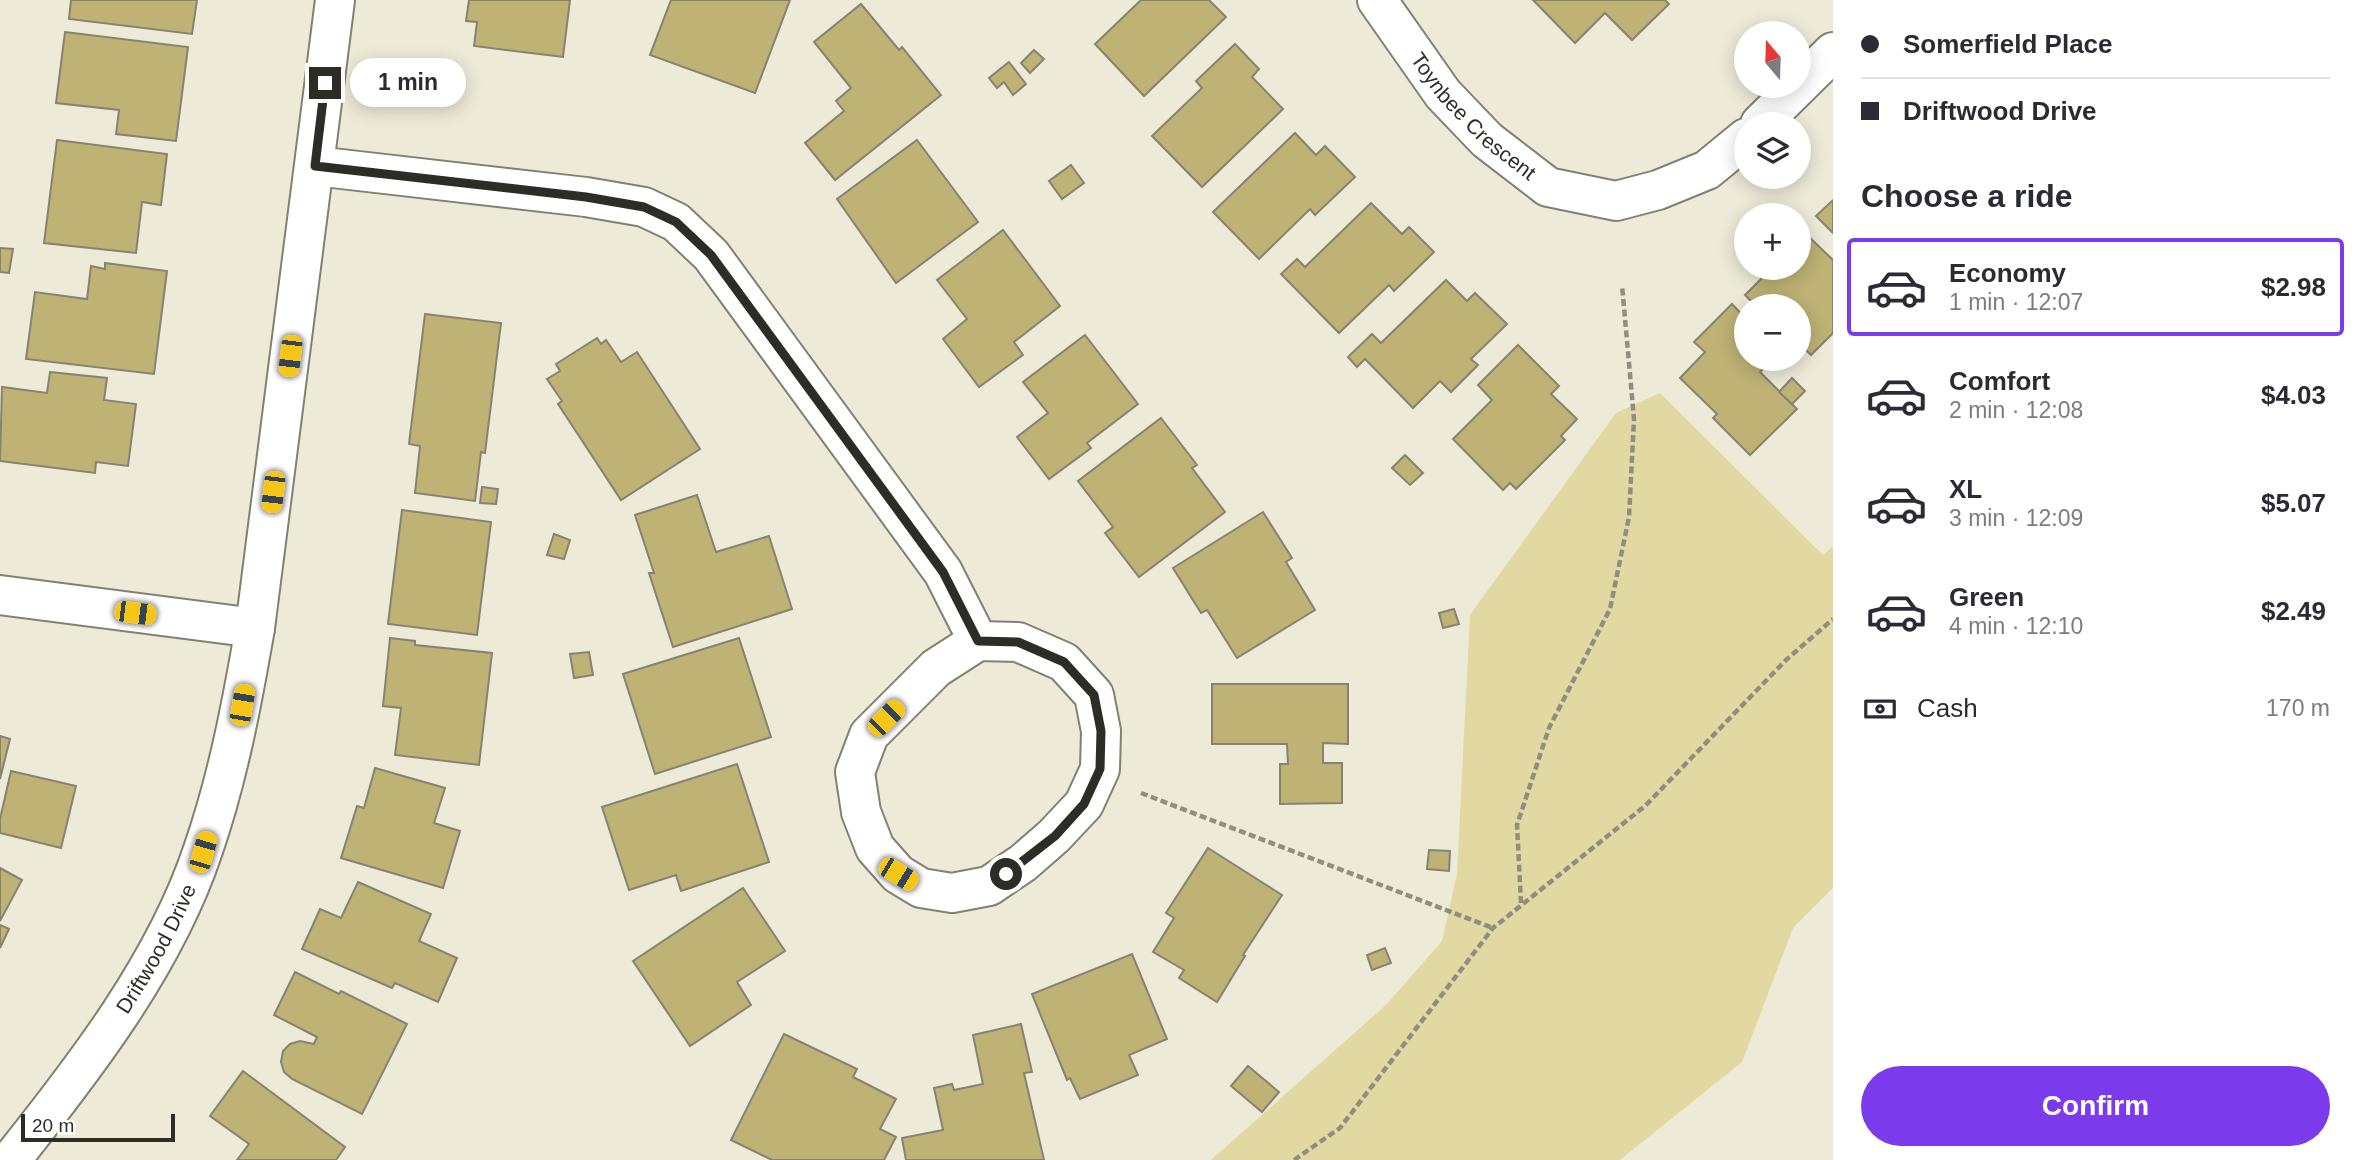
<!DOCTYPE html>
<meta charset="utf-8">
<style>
body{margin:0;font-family:Helvetica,sans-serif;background:#f2f2f3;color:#2b2b33;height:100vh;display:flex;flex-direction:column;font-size:26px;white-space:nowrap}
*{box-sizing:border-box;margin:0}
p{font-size:23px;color:#7c7c81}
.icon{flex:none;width:38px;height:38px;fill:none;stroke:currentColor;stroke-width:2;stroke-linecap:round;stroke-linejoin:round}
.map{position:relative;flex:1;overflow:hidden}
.details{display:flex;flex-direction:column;background:#fff;width:525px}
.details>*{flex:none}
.banner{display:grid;align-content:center;height:154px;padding:0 28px;background:#fff}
.needle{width:46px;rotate:341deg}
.tools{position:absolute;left:1734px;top:21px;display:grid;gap:14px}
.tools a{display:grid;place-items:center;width:77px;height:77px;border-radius:50%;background:#fff;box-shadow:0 4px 18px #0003;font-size:35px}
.scale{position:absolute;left:21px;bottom:18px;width:154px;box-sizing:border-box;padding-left:7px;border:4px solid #2d2c25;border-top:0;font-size:19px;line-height:24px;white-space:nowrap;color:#2d2c25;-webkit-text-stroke:5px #fff;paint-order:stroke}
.end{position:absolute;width:32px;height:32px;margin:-16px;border:9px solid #2d2c25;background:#fff;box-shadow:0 0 0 4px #fff}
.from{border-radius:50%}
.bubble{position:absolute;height:49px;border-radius:24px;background:#fff;box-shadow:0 4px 18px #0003;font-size:23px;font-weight:800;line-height:49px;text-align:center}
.car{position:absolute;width:21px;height:42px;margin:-21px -10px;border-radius:9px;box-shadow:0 0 5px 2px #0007;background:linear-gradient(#f5c518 24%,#345 0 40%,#f5c518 0 76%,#345 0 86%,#f5c518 0)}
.banner b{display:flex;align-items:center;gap:24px;height:66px;font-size:26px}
.banner b+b{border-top:2px solid #e1e1e2}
.banner i{width:18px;height:18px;background:#2b2b33}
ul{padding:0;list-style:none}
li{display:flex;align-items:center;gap:21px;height:98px;margin:0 14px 10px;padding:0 14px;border:4px solid transparent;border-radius:7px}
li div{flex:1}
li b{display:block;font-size:26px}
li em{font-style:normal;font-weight:800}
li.selected{border-color:#7c3aed}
li>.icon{width:63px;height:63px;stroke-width:1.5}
h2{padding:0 28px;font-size:32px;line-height:84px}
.pay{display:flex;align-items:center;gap:18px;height:77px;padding:0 28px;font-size:26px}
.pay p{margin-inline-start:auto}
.action{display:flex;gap:14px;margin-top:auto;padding:14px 28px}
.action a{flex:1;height:80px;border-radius:42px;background:#7c3aed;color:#fff;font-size:28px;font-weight:800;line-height:80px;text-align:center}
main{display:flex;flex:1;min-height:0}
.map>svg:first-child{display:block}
.green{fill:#e2d8a2}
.building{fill:#beb275;stroke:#868373;stroke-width:2}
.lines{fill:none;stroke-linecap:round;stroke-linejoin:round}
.minor-casing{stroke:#838070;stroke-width:42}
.tertiary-casing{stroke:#838070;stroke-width:42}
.path{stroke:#908e81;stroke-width:4.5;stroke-dasharray:7 3.5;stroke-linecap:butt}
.minor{stroke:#fff;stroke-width:38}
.tertiary{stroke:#fff;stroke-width:38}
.route{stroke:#2d2c25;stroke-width:9}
.labels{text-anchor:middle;stroke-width:6;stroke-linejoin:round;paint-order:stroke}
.street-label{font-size:21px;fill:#2d2c25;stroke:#fff}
</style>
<main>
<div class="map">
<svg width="1833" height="1160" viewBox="0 0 1833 1160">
<rect width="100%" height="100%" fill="#edead8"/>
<path class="green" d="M1660 393 1823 555 1833 546V888L1793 928 1742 1062 1620 1160H1211L1387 1004 1442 941 1457 874 1470 615 1616 413Z"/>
<g class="building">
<path d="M71 0H197L192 34 69 19Z"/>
<path d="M469 0H570L563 57 474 46 477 22 466 21Z"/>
<path d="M671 0H790L755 93 650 55Z"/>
<path d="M1141 0H1209L1226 17 1144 96 1095 44Z"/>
<path d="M1533 0H1665L1669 4 1632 40 1605 13 1575 43Z"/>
<path d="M861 4 899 50 902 47 941 95 835 180 805 143 844 111 836 101 851 88 814 42Z"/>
<path d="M65 32 188 47 176 141 116 134 119 110 56 103Z"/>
<path d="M1235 44 1259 69 1252 77 1283 109 1202 187 1152 136 1202 88 1196 81Z"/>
<path d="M1034 50 1044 59 1030 73 1021 63Z"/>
<path d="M1009 62 1026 84 1013 95 1004 82 997 88 989 78Z"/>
<path d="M1295 133 1316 155 1325 146 1355 177 1315 215 1310 209 1259 259 1213 212Z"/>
<path d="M57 140 167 154 161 205 142 202 136 253 44 243Z"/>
<path d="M917 140 978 222 896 283 837 199Z"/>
<path d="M1071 165 1084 183 1062 199 1049 181Z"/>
<path d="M1833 200V233L1816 216Z"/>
<path d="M1371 203 1402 234 1409 227 1434 252 1394 291 1389 285 1339 333 1281 274 1297 259 1305 267Z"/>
<path d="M1003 230 1060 306 1014 342 1023 355 979 387 943 339 967 319 937 280Z"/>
<path d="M1806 234 1833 260V333L1811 355 1799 343V306H1756L1745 295 1772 268H1799V241Z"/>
<path d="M0 248 13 249 9 273 0 272Z"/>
<path d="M105 263 167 271 154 374 26 359 35 292 87 299 91 266 105 269Z"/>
<path d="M1446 280 1467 301 1475 293 1507 324 1471 359 1478 365 1451 392 1440 381 1413 408 1365 359 1357 367 1348 357 1372 334 1381 343Z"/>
<path d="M1732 304 1746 319V359H1773L1760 372 1797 409 1750 455 1713 418 1717 414 1680 378 1705 352 1694 342Z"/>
<path d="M425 314 501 323 485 453 481 452 475 501 415 493 420 446 409 444Z"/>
<path d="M1085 335 1138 404 1087 443 1091 448 1049 479 1017 437 1048 413 1023 382Z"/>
<path d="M597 338 601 344 606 340 621 362 637 352 700 449 621 500 558 404 562 401 547 379 560 371 556 364Z"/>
<path d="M1518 345 1559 386 1551 394 1577 419 1561 436 1565 440 1516 489 1510 483 1503 490 1453 439 1492 400 1478 385Z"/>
<path d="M50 372 107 378 104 400 136 404 128 466 96 462 95 473 0 461 2 387 47 393Z"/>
<path d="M1792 378 1805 391 1792 404 1779 392Z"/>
<path d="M1161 418 1197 465 1192 468 1225 512 1139 577 1105 533 1113 527 1078 481Z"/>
<path d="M1405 455 1423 473 1410 485 1392 468Z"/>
<path d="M482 487 498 489 496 504 480 503Z"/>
<path d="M697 495 716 552 769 536 792 609 673 647 649 573H654L635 515Z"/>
<path d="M402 510 491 522 477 635 388 624Z"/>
<path d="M1263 512 1292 558 1286 562 1315 610 1237 658 1207 610 1201 613 1173 568Z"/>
<path d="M554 534 570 540 564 559 547 555Z"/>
<path d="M1454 609 1459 624 1443 628 1439 613Z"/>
<path d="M390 638 415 641V645L492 653 479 765 395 755 401 708 383 706Z"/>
<path d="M739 638 771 737 655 774 623 674Z"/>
<path d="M589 652 593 675 574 678 570 654Z"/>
<path d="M1212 684H1348V744L1323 743V763H1342V803L1280 804V764H1288L1287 744H1212Z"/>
<path d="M0 736 10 739 0 779Z"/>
<path d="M737 764 769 862 681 891 676 875 629 890 602 807Z"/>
<path d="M375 768 445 788 434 823 460 831 443 888 341 858 357 806 364 808Z"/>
<path d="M11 771 76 786 61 848 0 833V819Z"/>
<path d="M1208 848 1282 895 1243 955 1245 956 1217 1002 1179 978 1184 970 1153 952 1174 918 1166 913Z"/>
<path d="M1429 850 1450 851 1449 871 1427 869Z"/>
<path d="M0 868 22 880 0 921Z"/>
<path d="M358 882 431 914 419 941 457 958 438 1002 395 983 392 988 302 949 320 909 341 918Z"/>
<path d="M743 888 785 951 737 982 751 1005 690 1046 633 961Z"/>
<path d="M0 925 9 929 0 948Z"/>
<path d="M1385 948 1391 963 1372 970 1367 955Z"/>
<path d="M1132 954 1167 1039 1129 1055 1138 1075 1080 1099 1070 1078 1067 1080 1032 994Z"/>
<path d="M295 972 339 994 341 991 407 1024 362 1114 292 1079 284 1072 281 1062 283 1051 290 1044 300 1041 314 1044 317 1037 274 1015Z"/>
<path d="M1021 1024 1032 1072 1024 1073 1044 1160H906L902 1138 943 1130 934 1088 952 1084 954 1090 983 1084 973 1035Z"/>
<path d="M784 1034 857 1069 853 1077 896 1099 880 1129 896 1137 884 1160H772L731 1140Z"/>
<path d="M1248 1066 1279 1092 1262 1112 1231 1086Z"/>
<path d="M243 1071 345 1147 336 1160H237L249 1144 210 1116Z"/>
</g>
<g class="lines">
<g class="minor-casing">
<g id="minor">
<path id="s1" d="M1377 0 1443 94 1487 140 1548 187 1616 201 1658 190 1707 170 1746 138"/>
<path d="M1760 124 1833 52"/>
<path d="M315 166 586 197 644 207 676 222 711 255 943 572 978 641"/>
<path d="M0 595 255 628"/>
<path d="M978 641 1018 642 1064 662 1094 695 1101 731 1100 769 1084 804 1054 836 1023 863 989 886 952 893 921 888 898 874 875 848 861 812 855 772 869 735 936 668Z"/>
</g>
</g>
<g class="tertiary-casing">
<g id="tertiary">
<path id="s2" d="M11 1160C85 1067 165 964 203 850 228 778 242 703 255 628L335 0"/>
</g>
</g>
<g class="path">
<path d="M1141 793 1493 928"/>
<path d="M1521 903 1517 825 1549 728 1610 609 1629 517 1634 419 1622 285"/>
<path d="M1294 1160 1340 1128 1493 928 1645 806 1786 660 1833 619"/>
</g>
<use href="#minor" class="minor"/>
<use href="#tertiary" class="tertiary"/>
</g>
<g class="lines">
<path class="route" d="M325 83 315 166 586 197 644 207 676 222 711 255 943 572 978 641 1018 642 1064 662 1094 695 1101 731 1100 769 1084 804 1055 836 1006 874"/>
</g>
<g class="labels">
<g class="street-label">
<text dy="7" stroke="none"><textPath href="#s1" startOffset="152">Toynbee Crescent</textPath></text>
<text dy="7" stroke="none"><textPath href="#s2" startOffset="257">Driftwood Drive</textPath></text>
</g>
</g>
</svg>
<div class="tools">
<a><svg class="needle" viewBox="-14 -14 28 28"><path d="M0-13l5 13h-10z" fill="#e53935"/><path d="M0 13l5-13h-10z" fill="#7c7c81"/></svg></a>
<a><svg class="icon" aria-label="layers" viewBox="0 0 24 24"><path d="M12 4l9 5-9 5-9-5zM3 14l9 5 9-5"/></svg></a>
<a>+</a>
<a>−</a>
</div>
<div class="scale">20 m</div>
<i class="end from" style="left:1006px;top:874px"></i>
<i class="end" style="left:325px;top:83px"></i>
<div class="bubble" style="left:350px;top:58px;width:116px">1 min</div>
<i class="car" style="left:290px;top:356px;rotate:187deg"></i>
<i class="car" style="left:273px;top:492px;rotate:187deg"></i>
<i class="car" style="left:135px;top:613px;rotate:97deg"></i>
<i class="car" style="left:242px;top:705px;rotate:10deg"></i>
<i class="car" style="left:886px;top:718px;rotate:45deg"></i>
<i class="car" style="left:203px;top:852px;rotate:16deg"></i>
<i class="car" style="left:898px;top:874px;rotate:121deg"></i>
</div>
<section class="details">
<div class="banner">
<b><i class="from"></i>Somerfield Place</b>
<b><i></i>Driftwood Drive</b>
</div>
<h2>Choose a ride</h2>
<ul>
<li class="selected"><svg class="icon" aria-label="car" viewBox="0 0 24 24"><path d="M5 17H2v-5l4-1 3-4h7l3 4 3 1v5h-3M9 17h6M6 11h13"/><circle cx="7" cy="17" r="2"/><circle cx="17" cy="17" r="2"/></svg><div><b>Economy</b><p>1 min · 12:07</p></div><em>$2.98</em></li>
<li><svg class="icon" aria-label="car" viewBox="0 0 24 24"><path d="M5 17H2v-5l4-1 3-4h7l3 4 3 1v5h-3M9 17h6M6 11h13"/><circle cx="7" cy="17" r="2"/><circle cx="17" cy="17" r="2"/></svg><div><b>Comfort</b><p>2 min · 12:08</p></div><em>$4.03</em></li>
<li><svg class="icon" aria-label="car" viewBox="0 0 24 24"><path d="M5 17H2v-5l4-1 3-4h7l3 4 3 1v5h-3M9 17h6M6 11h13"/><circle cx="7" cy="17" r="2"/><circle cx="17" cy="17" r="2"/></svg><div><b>XL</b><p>3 min · 12:09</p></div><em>$5.07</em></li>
<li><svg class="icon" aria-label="car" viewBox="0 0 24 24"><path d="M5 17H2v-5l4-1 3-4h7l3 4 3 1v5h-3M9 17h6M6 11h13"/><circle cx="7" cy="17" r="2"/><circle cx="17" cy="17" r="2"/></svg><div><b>Green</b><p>4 min · 12:10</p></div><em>$2.49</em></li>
</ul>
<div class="pay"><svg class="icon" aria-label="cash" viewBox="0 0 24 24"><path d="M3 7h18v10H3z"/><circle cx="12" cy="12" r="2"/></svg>Cash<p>170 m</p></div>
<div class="action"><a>Confirm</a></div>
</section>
</main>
